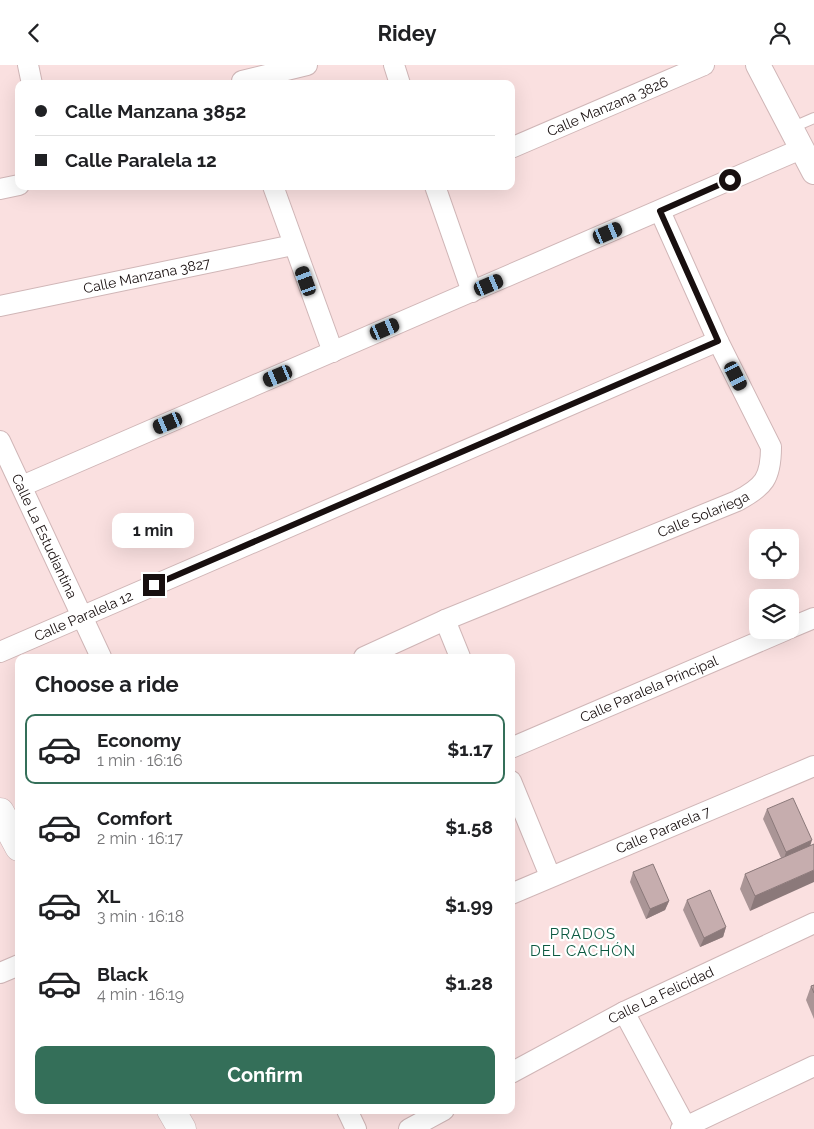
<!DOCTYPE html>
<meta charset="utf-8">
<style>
body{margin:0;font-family:Raleway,sans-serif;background:#f2f2f2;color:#202124;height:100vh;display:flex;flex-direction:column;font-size:19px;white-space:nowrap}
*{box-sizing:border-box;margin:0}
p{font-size:16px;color:#757577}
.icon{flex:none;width:28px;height:28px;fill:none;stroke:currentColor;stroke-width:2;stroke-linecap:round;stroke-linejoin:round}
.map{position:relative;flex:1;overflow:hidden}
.panel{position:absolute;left:15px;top:589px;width:500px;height:460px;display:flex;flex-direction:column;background:#fff;border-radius:10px;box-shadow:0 5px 20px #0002}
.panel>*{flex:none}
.banner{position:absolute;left:15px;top:15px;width:500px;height:110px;border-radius:10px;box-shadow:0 5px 20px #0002;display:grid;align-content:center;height:110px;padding:0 20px;background:#fff}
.fabs{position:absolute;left:749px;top:464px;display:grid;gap:10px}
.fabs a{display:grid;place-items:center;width:50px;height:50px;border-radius:10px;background:#fff;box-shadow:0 5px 20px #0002;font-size:25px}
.end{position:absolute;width:22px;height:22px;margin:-11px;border:6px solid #180f0f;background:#fff;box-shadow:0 0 0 2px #fff}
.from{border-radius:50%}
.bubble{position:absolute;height:35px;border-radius:10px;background:#fff;box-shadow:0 5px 20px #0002;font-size:16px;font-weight:700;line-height:35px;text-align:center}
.car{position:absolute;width:15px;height:30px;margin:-15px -8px;border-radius:6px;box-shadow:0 0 4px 1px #0007;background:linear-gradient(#222 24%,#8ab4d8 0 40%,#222 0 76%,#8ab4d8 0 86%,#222 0)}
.banner b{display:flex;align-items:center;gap:18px;height:48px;font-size:19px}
.banner b+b{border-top:1px solid #e0e0e0}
.banner i{width:12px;height:12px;background:#202124}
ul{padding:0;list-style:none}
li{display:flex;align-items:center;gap:15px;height:70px;margin:0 10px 8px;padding:0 10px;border:2px solid transparent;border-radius:10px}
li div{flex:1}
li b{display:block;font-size:19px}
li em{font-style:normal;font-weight:700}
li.active{border-color:#346f59}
li>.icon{width:45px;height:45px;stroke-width:1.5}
h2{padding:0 20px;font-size:22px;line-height:60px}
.action{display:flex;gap:10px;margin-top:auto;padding:10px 20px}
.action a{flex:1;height:58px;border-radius:10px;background:#346f59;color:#fff;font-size:20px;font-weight:700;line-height:58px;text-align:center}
header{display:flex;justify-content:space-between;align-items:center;height:65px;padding:0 20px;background:#fff;font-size:22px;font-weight:700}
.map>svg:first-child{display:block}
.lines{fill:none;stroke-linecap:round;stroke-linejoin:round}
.service-casing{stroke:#d0b6b7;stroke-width:12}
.minor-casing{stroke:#d0b6b7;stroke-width:22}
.tertiary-casing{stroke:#d0b6b7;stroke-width:26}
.secondary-casing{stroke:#d0b6b7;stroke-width:29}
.service{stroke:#fff;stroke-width:10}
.minor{stroke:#fff;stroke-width:20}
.tertiary{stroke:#fff;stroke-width:24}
.secondary{stroke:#fff;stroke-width:28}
.wall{fill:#aa9596}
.shaded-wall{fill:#8b797a}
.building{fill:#c6adae;stroke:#8b797a}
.route{stroke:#180f0f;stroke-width:6}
.labels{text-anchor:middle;stroke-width:4.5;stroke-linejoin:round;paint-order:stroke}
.street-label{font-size:14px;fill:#180f0f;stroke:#fff}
.neighbourhood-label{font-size:15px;letter-spacing:1px;fill:#0d5941;stroke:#fff}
</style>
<header><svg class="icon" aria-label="back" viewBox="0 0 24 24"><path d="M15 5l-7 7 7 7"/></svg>Ridey<svg class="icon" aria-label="person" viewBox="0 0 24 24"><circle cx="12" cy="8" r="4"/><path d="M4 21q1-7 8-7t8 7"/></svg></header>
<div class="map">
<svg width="814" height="1064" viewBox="0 0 814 1064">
<rect width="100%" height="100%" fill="#fae0e0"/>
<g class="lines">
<g class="service-casing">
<path id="service" d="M791 63 814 53"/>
</g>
<g class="minor-casing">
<g id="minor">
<path d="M28 0 32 19"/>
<path d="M394 0 400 19"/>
<path d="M242 16 307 0"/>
<path id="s1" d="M511 83 704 0"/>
<path d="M273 121 333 287"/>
<path d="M435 121 472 227"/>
<path d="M0 124 19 120"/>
<path id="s2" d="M0 241 293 180"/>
<path id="s3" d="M0 376 101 592"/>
<path d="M22 421 801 84"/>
<path d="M445 555 460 592"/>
<path d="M790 563 814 553"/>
<path id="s4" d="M0 587 718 276"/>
<path id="s5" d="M364 592 445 555 737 436C764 422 771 413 771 382L718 276 660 146"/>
<path id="s6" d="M511 683 786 565"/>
<path d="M511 716 550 811"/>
<path id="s7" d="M511 829 814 701"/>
<path d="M0 908 19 900"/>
<path d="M624 947 687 1064"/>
<path id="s8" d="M511 1008 624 947 814 858"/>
<path d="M347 1045 356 1064"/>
<path d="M409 1064 444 1045"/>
<path d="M681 1064 814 1001"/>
</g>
</g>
<g class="tertiary-casing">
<path id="tertiary" d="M758 0 814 107"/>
</g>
<g class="secondary-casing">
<g id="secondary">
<path d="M0 747 19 782"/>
<path d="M171 1045 182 1064"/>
</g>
</g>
<use href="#service" class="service"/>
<use href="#minor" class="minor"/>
<use href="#tertiary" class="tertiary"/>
<use href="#secondary" class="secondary"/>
</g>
<g class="wall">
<path d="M767 744 812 775 750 846 740 824 745 809 781 793 763 754Z"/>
<path d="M633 807 669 836 665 845 646 854 630 817Z"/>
<path d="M687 835 726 862 723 872 700 882 683 845Z"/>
<path d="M814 920V954L806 935 811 921Z"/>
</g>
<g class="shaded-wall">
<path d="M812 775 809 785 783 797 786 787Z"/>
<path d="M814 805V817L750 846 755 831Z"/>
<path d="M669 836 665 845 646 854 650 844Z"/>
<path d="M726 862 723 872 700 882 704 873Z"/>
</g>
<g class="building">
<path d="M793 733 812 775 786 787 767 744Z"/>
<path d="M814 779V805L755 831 745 809Z"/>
<path d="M653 799 669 836 650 844 633 807Z"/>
<path d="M710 825 726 862 704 873 687 835Z"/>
<path d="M814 920V928L811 921Z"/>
</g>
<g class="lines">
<path class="route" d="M154 520 718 276 660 146 730 115"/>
</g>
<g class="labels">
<g class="street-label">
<text dy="5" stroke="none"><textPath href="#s1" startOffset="105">Calle Manzana 3826</textPath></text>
<text dy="5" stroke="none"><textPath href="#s2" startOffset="150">Calle Manzana 3827</textPath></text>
<text dy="5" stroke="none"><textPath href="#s5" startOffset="368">Calle Solariega</textPath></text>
<text dy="5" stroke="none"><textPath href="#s3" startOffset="105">Calle La Estudiantina</textPath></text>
<text dy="5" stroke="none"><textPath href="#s4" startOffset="91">Calle Paralela 12</textPath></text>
<text dy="5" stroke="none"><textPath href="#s6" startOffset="150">Calle Paralela Principal</textPath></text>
<text dy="5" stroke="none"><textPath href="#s7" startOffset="165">Calle Pararela 7</textPath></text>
<text dy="5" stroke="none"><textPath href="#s8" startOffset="169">Calle La Felicidad</textPath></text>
</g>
<g class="neighbourhood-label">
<text x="583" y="874">PRADOS<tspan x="583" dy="17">DEL CACHÓN</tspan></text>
</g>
</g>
</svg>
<div class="fabs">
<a><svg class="icon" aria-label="locate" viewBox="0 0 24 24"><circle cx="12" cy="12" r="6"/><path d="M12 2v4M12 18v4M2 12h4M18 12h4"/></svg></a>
<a><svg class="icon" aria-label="layers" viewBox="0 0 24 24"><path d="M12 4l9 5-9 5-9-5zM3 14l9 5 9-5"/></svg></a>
</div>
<i class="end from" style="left:730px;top:115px"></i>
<i class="end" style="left:154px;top:520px"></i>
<div class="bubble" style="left:112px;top:448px;width:82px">1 min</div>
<i class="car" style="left:608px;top:168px;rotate:67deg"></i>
<i class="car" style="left:306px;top:216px;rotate:340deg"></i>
<i class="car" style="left:489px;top:220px;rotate:67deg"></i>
<i class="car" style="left:385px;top:264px;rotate:67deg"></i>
<i class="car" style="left:278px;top:311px;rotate:247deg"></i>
<i class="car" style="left:736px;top:311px;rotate:153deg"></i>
<i class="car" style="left:168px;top:358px;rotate:247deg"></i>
<div class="banner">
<b><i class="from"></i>Calle Manzana 3852</b>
<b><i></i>Calle Paralela 12</b>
</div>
<section class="panel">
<h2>Choose a ride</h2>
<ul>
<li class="active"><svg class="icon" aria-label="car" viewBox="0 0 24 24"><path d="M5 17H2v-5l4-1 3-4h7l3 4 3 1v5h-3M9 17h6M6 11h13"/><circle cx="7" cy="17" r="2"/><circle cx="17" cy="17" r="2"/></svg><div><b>Economy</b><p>1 min · 16:16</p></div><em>$1.17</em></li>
<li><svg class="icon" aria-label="car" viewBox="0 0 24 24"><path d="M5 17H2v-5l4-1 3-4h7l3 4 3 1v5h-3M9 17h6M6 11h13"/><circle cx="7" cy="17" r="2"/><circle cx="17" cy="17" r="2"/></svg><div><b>Comfort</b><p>2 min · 16:17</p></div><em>$1.58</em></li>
<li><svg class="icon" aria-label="car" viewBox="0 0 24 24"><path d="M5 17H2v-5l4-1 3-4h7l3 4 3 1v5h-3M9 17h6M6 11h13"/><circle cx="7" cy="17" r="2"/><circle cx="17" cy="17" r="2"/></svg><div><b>XL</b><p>3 min · 16:18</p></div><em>$1.99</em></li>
<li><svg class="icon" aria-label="car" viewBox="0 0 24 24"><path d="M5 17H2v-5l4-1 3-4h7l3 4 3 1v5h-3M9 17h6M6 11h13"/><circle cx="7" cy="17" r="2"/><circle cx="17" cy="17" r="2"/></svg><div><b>Black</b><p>4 min · 16:19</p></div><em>$1.28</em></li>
</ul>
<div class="action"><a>Confirm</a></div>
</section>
</div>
